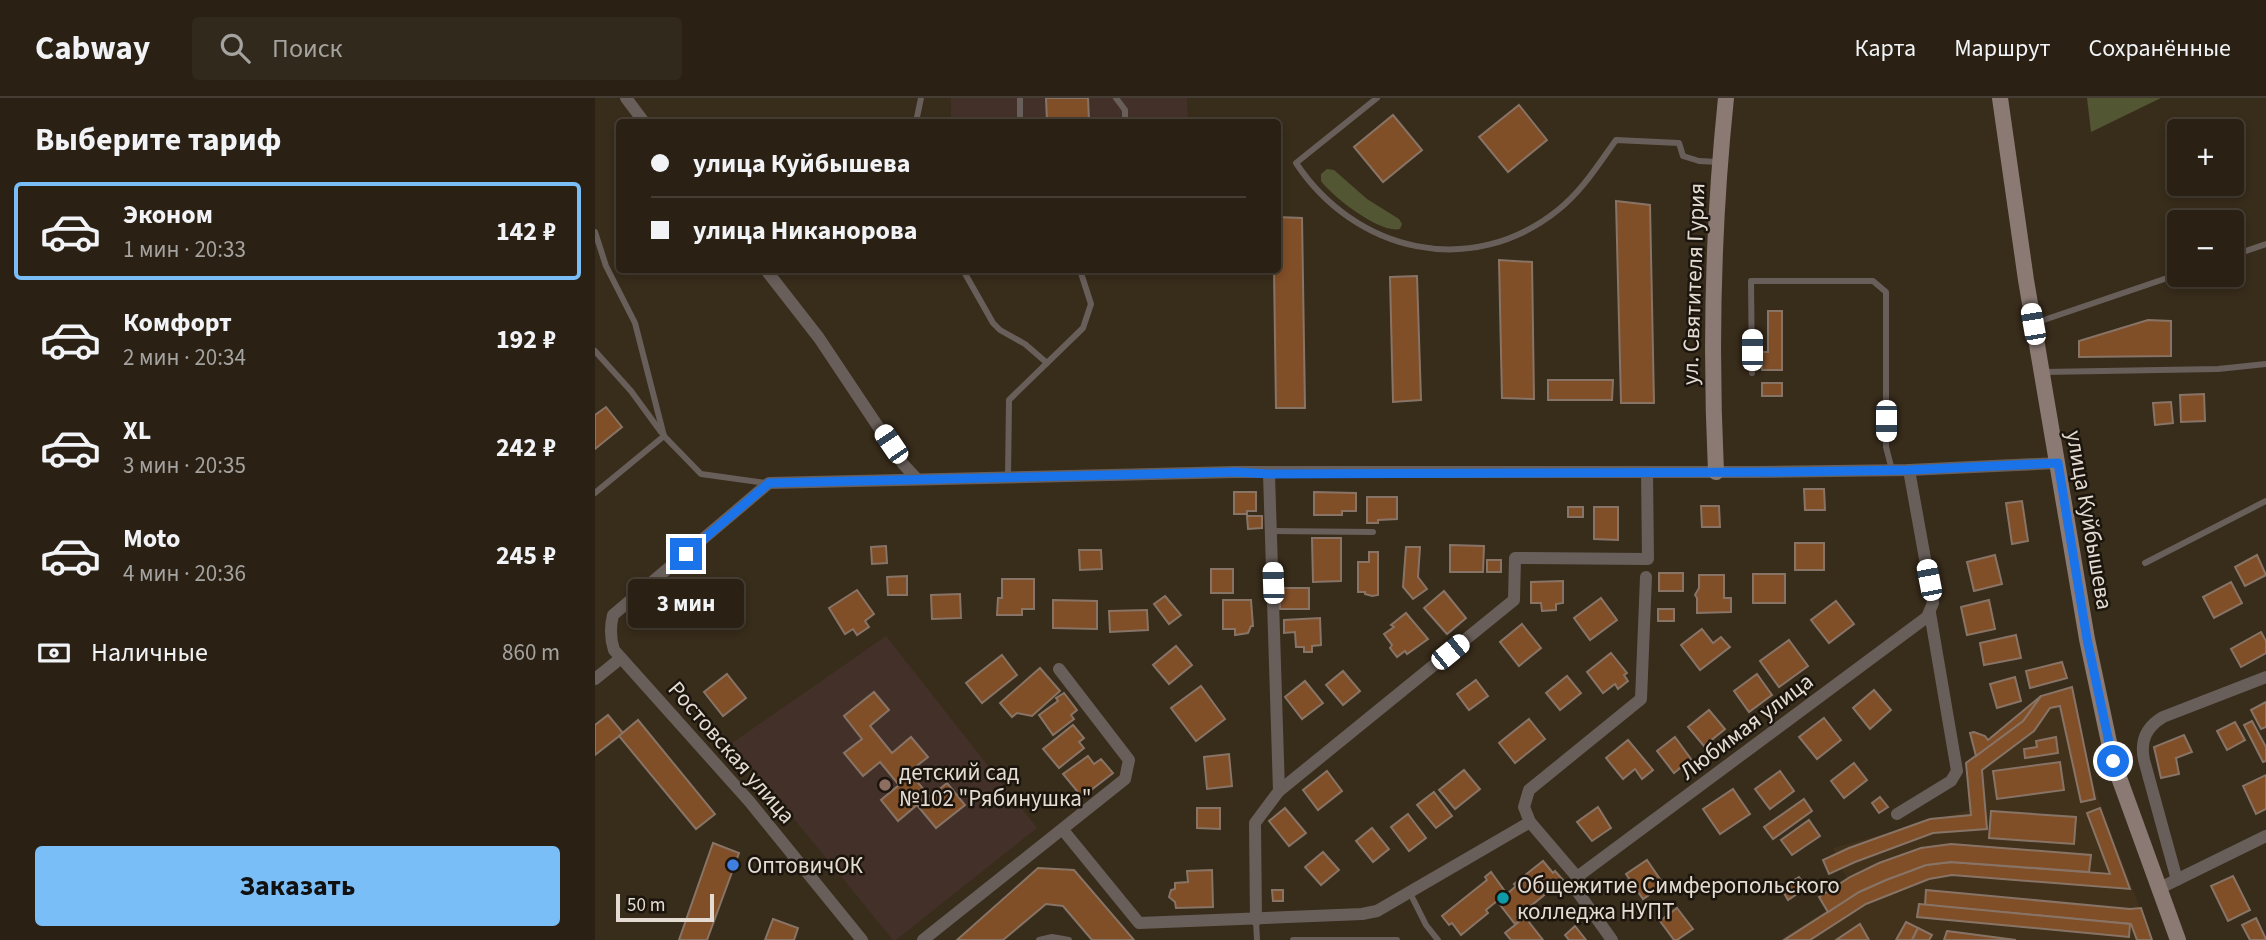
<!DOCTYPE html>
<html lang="ru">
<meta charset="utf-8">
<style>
body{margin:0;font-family:"Source Sans 3",sans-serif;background:#32291d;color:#f1f3f6;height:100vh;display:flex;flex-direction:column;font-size:26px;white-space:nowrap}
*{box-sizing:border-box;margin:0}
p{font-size:23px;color:#a5a3a0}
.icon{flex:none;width:38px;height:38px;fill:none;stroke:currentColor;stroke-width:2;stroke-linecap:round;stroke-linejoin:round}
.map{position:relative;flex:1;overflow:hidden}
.drawer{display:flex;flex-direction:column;background:#2a2114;width:595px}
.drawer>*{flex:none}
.guide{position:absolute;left:21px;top:21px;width:665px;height:154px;border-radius:7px;box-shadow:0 4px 10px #0003,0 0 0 2px #463e34;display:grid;align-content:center;height:154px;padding:0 35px;background:#2a2114}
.fabs{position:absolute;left:1572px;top:21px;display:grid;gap:14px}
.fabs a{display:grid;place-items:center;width:77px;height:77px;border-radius:7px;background:#2a2114;box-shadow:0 4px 10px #0003,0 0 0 2px #463e34;font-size:35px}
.scale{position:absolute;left:21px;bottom:18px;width:98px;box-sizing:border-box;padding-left:7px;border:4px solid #e4dcd2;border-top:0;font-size:19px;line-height:24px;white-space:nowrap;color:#e4dcd2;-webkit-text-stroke:5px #1b150e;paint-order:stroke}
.end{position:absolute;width:32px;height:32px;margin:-16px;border:9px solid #1a73e8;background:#fff;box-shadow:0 0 0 4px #fff}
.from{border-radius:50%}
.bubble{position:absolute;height:49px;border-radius:7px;background:#2a2114;box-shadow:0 4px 10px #0003,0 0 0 2px #463e34;font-size:23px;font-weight:700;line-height:49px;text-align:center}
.car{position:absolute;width:21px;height:42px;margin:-21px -10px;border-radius:9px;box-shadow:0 0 5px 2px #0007;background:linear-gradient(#fff 24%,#345 0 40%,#fff 0 76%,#345 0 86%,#fff 0)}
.guide b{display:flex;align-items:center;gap:24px;height:66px;font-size:26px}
.guide b+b{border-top:2px solid #463e34}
.guide i{width:18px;height:18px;background:#f1f3f6}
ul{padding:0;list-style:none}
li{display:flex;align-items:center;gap:21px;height:98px;margin:0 14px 10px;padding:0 21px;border:4px solid transparent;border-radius:7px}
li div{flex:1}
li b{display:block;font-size:26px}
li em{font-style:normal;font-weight:700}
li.on{border-color:#7abef8}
li>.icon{width:63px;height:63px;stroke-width:1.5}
h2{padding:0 35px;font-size:32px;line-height:84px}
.pay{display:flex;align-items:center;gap:18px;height:77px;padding:0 35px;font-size:26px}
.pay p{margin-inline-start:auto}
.button{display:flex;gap:14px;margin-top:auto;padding:14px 35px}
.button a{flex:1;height:80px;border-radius:7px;background:#7abef8;color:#111;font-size:28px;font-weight:700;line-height:80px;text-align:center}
header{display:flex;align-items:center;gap:42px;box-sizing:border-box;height:98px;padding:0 35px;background:#2a2114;border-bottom:2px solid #463e34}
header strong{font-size:33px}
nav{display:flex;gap:38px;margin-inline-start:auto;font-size:24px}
.search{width:490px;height:63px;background:#32291d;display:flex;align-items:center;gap:18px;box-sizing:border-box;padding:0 24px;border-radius:7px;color:#a5a3a0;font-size:26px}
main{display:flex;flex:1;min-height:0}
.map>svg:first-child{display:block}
.built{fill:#42321b}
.education{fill:#433129}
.green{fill:#535633}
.building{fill:#804e27;stroke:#887466;stroke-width:2}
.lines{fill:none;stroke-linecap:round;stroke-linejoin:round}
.lane{stroke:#695f5a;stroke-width:6}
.street{stroke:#695f5a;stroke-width:12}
.secondary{stroke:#8a7a73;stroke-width:16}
.route{stroke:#1a73e8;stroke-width:9}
.education-dot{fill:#8d6e63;stroke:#1b150e;stroke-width:2.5}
.shop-dot{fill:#3f7fe0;stroke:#1b150e;stroke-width:2.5}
.culture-dot{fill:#0f9aa8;stroke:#1b150e;stroke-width:2.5}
.labels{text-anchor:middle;stroke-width:5;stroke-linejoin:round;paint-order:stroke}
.street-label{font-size:23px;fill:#e4dcd2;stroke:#1b150e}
.poi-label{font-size:23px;fill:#e4dcd2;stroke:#1b150e;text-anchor:start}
</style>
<header>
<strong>Cabway</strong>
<div class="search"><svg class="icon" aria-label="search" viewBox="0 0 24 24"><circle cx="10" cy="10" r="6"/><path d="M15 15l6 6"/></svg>Поиск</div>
<nav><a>Карта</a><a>Маршрут</a><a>Сохранённые</a></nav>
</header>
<main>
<section class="drawer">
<h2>Выберите тариф</h2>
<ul>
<li class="on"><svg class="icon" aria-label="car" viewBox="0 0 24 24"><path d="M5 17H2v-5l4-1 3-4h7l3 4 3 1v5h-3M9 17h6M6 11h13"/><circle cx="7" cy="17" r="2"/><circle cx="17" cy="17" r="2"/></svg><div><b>Эконом</b><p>1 мин · 20:33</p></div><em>142 ₽</em></li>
<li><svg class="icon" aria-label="car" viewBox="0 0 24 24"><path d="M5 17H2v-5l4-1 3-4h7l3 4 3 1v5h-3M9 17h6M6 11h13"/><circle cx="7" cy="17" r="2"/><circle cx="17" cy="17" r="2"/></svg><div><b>Комфорт</b><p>2 мин · 20:34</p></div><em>192 ₽</em></li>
<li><svg class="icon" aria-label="car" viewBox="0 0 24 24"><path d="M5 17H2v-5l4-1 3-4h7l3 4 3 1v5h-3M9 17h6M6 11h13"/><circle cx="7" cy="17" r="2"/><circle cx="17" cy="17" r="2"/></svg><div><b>XL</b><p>3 мин · 20:35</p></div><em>242 ₽</em></li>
<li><svg class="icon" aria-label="car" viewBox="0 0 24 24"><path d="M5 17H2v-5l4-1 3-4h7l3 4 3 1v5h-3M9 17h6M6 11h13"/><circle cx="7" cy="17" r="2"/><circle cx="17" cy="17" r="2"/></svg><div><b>Moto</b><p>4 мин · 20:36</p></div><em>245 ₽</em></li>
</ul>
<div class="pay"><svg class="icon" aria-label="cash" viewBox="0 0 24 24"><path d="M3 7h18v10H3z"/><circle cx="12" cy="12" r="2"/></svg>Наличные<p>860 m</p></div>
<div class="button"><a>Заказать</a></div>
</section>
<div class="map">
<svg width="1671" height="842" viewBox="0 0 1671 842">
<rect width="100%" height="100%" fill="#382c1b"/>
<path class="built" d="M1473 592 1502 697 1557 842H1184L1258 796 1238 750 1374 712 1371 665Z"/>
<g class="education">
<path d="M356 0H592L593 24H356Z"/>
<path d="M291 538 442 730 301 842H298L137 645Z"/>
</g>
<g class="green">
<path d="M1492 0H1566L1496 34Z"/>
<path d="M732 71 739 72 772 101 804 121 807 126 805 131C785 136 738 99 726 83V76Z"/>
</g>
<g class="building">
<path d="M451 0H493L494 22 517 21V24H440L452 23Z"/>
<path d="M924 7 952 42 913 74 884 39Z"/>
<path d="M798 17 827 52 788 84 759 49Z"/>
<path d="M1021 103 1055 107 1059 305H1026Z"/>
<path d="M682 119 707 120 710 310H681L679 172H682Z"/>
<path d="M904 162 937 164 939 301 907 300Z"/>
<path d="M822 178 826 302 798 304 795 179Z"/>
<path d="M1173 213H1187V272H1167V254H1173Z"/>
<path d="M1553 222 1576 223V258L1484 259V243Z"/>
<path d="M953 282H1018L1017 302H953Z"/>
<rect x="1167" y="285" width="20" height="13"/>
<path d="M1609 296 1610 323 1586 324 1585 297Z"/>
<path d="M1576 304 1578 325 1560 327 1558 305Z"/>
<path d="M11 309 27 329 0 351V317Z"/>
<path d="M1209 391H1229L1230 412H1210Z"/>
<path d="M639 394H661V413H652V416H639Z"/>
<path d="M719 394 761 395V413H747V417H719Z"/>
<path d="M772 399H802V421L783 422V425H772Z"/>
<path d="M1427 403 1433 443 1417 446 1411 405Z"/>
<path d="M1106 408H1124L1125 429H1107Z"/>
<rect x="973" y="409" width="15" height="10"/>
<path d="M999 409H1023V442L999 441Z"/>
<path d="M652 418H667V430L653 431Z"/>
<path d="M717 440H746V483L718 484Z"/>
<rect x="1200" y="445" width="29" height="27"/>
<path d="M855 447 889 448 888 474H855Z"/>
<path d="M291 448 292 465 277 466 276 449Z"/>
<path d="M811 449H825L823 479 832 491 818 501 808 489Z"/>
<path d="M484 452H506L507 471 485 472Z"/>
<path d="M774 454H783V497L777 498 770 496V494H763V464H774Z"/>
<path d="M1400 457 1407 486 1379 493 1372 464Z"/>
<path d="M1662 457 1671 477 1650 488 1640 469Z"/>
<rect x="892" y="462" width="14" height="12"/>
<rect x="616" y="471" width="22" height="24"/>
<rect x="1064" y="475" width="24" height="18"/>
<rect x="1158" y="476" width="32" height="29"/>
<path d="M1104 477H1129V500H1136V514L1102 515V500L1100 497 1104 490Z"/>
<path d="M312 478V497H293L292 479Z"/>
<path d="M407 481H439V511H427V517H402L403 500H407Z"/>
<path d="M968 483V505L961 506V512L947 513 946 505H936V484Z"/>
<path d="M1636 484 1647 505 1619 520 1608 499Z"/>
<rect x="685" y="490" width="29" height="21"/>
<path d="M262 492 279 516 270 523 274 529 262 537 258 531 250 536 234 510Z"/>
<path d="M849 493 871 520 852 536 829 510Z"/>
<path d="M365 496 366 520 337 521 336 497Z"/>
<path d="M570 498 586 517 574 526 559 506Z"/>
<path d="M1006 500 1022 522 995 542 979 520Z"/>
<path d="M458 502 502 503V531L458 530Z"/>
<path d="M628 502H656L658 528H656L653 535 640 537V531H628Z"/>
<path d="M1394 502 1400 531 1372 537 1366 509Z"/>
<path d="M1241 503 1259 526 1234 545 1216 522Z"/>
<rect x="1063" y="511" width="16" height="12"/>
<path d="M552 512 553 532 515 534 514 513Z"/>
<path d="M811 515 833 541 812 556 810 553 802 559 795 550 797 547 789 536 799 529 796 527Z"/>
<path d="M725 520 726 547 717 548V554H709V549H701L700 534 689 535V522Z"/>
<path d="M927 526 946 550 924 568 905 544Z"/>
<path d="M1107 531 1118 545 1126 539 1135 549 1105 572 1086 547Z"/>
<path d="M1666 534 1671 543V555L1646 569 1636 551Z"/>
<path d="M1421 537 1426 560 1389 567 1385 545Z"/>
<path d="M1194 542 1213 568 1184 589 1165 563Z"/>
<path d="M581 548 597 567 574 586 558 567Z"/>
<path d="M1016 555 1032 575 1029 577 1033 583 1023 591 1020 586 1008 595 992 574Z"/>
<path d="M407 557 422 577 387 605 371 585Z"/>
<path d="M1467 564 1472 580 1435 590 1431 573Z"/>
<path d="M445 570 465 593 437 618 422 615 417 619 405 605Z"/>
<path d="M748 573 765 593 748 607 731 587Z"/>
<path d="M132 576 151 600 128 618 109 594Z"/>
<path d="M1162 576 1177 597 1154 614 1139 593Z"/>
<path d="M972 578 986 595 965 612 951 595Z"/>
<path d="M1420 579 1426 603 1402 610 1395 586Z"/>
<path d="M881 582 893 598 874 612 862 596Z"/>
<path d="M710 583 728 605 707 621 690 599Z"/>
<path d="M606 588 630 621 601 643 576 610Z"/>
<path d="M1477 589 1500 701 1486 704 1465 608 1455 610 1439 633 1387 672 1392 731 1338 735 1260 764 1234 776 1228 762 1254 750 1335 721 1376 717 1371 665 1428 623 1446 598Z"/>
<path d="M1279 592 1296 612 1275 631 1258 610Z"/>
<path d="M279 594 294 612 275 628 297 655 316 639 333 659 314 674 335 699 352 685 370 707 341 730 322 707 303 723 286 702 304 687 285 664 268 678 249 655 267 641 249 618Z"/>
<path d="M469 595 482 612 476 617 479 621 458 637 444 617 463 603 461 600Z"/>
<path d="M1446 598 1428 623 1381 658 1375 635 1379 634 1390 638 1393 642Z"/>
<path d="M1671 604V629L1666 631 1656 612Z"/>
<path d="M1114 612 1130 631 1109 648 1093 629Z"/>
<path d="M13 617 28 635 0 657V627Z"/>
<path d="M1229 620 1246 642 1222 661 1204 639Z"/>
<path d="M934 621 950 641 920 665 904 645Z"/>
<path d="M43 622 120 716 101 731 24 638Z"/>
<path d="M1657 623 1671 649V663L1668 664 1649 627Z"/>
<path d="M1640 624 1650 642 1632 652 1622 633Z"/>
<path d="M478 627 489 640 484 644 489 650 464 670 448 651Z"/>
<path d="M1589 637 1597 654 1581 660 1584 676 1566 680 1559 649Z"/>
<path d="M1080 639 1096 661 1079 675 1062 653Z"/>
<path d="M1461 639 1463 655 1430 660 1429 651 1442 649 1441 643Z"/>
<path d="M1033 642 1058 672 1047 681 1040 671 1028 681 1011 660Z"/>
<path d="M634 656 637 688 612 691 609 659Z"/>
<path d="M493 658 499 666 506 661 518 675 487 699 468 676Z"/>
<path d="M1465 664 1469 692 1402 701 1398 673Z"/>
<path d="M1259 665 1272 682 1249 700 1236 683Z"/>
<path d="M869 672 885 691 860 711 844 692Z"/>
<path d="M732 673 747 693 723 712 708 692Z"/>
<path d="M1185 673 1199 693 1175 711 1160 691Z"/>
<path d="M1671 677V711L1661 716 1648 688Z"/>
<path d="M1138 691 1155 716 1125 736 1108 711Z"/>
<path d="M839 694 857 718 841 730 822 707Z"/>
<path d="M1285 699 1293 709 1284 715 1277 705Z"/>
<path d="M1209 701 1217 713 1178 741 1169 729Z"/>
<path d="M1003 709 1016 730 997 743 982 724Z"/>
<path d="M602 710H625V731L602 730Z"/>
<path d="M690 710 711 735 694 748 674 723Z"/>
<path d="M1505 710 1535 791 1357 777 1334 781 1271 806 1215 842H1189L1264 794 1291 782 1331 767 1356 764 1515 776 1492 715Z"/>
<path d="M1396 713 1481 719 1479 746 1394 740Z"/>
<path d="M813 716 831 740 814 753 796 729Z"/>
<path d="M1214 722 1225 738 1197 757 1186 742Z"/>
<path d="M777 730 794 751 778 764 761 743Z"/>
<path d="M118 745 144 755 112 842H84Z"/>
<path d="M1356 746 1496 757 1494 774 1356 764 1331 767 1291 782 1264 794 1233 814 1224 799 1255 779 1284 765 1326 750Z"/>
<path d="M728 754 744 772 726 787 710 769Z"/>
<path d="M1052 762 1069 787 1048 801 1031 776Z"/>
<path d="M948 763 958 775 960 773 968 782 922 819 925 822 920 826 902 803 891 812 893 815 866 837 857 825 854 827 847 818 892 782 890 779 896 774 912 796 921 788 919 786Z"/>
<path d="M443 770 479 772 539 842H497L468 808 451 806 408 842H362Z"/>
<path d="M617 772 618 809 581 810 580 804 574 799 576 792 580 791V785L593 784 592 773Z"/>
<path d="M1638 778 1655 812 1633 823 1616 788Z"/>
<path d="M1204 779 1211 790 1193 802 1186 790Z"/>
<path d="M677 792H688V803H678Z"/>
<path d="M1331 792 1535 811 1546 810 1557 842H1542L1536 826 1330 807Z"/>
<path d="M1324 806 1535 826 1534 839 1322 819Z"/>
<path d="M1082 810 1098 831 1082 842H1079L1065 823Z"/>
<path d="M930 819 948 842H916L910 835Z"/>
<path d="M1661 820 1671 841V842H1655L1647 827Z"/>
<path d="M178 821 203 830 199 842H170Z"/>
<path d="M1311 824 1323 830 1317 842H1301Z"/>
<path d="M1265 826 1274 842H1241Z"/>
<path d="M980 828 991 842H974L970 837Z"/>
<path d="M1323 830 1337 837 1334 842H1317Z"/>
<path d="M1352 833 1421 842H1349Z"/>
</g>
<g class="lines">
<g class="lane">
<path d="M425 0V24"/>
<path d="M521 0 530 12V24"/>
<path d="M782 0 701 65C760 154 876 182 963 112 987 93 1003 67 1021 42L1084 45 1088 58 1104 63 1123 64"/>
<path d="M321 24 326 0"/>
<path d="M0 134 11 168 40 225 69 338"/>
<path d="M1636 158 1671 146"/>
<path d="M368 172 398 225 405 232 430 246 452 265"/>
<path d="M1440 225 1584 176"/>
<path d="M0 253 36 293 66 334"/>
<path d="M1449 274 1623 271 1671 266"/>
<path d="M1157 275 1156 183H1278L1291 194V349L1297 372"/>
<path d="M413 379 414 302 488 230 496 206 485 172"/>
<path d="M0 395 69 338 106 376 171 385"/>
<path d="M676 433 778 434"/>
<path d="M1550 465 1671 403"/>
<path d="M815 795 831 827 843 842"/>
<path d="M661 823 662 842"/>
<path d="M444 842 457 839 474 842"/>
<path d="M698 842H802"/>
</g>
<g class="street">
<path d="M31 0 49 24"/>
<path d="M171 172 224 240 308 366 322 381"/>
<path d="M0 581 26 560"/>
<path d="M684 693 919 502 920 460 1053 461 1052 374"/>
<path d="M1302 716 1356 683 1362 673 1335 515"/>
<path d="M468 732 544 825 767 816 782 813 935 724"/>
<path d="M982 779 1332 519 1338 505 1314 372"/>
<path d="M1582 782 1549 662C1545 643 1551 629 1568 619L1671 579"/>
<path d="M1563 791 1671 738"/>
<path d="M661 822 660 725 684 693 674 376"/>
<path d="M267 842 154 703 19 552C15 540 15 529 18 517L174 385 641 374H1158L1314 372 1463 365"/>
<path d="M328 842 530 681 534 662 464 571"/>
<path d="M1017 842 982 793V779L935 724 929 709 934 692 1046 601 1051 479"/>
</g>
<g class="secondary">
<path d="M1405 0 1431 182 1492 541 1518 663 1583 842"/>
<path d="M1121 374C1115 249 1118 124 1131 0"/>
</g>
</g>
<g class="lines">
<path class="route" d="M91 456 174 385 641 374 674 376 1186 374 1314 372 1463 365 1492 541 1518 663"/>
</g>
<circle class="education-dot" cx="290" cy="687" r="7"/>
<circle class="shop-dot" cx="138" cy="767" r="7"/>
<circle class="culture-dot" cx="908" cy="800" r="7"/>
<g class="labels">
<g class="street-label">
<text transform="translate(1098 186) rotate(-88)" y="8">ул. Святителя Гурия</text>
<text transform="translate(1495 422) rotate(80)" y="8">улица Куйбышева</text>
<text transform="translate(1151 628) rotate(-37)" y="8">Любимая улица</text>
<text transform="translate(137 654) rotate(49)" y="8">Ростовская улица</text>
</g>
<g class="poi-label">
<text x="304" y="682">детский сад<tspan x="304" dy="26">№102 "Рябинушка"</tspan></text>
<text x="152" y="775">ОптовичОК</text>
<text x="922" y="795">Общежитие Симферопольского<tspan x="922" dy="26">колледжа НУПТ</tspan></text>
</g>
</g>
</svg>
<div class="fabs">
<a>+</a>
<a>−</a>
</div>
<div class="scale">50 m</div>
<i class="end from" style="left:1518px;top:663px"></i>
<i class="end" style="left:91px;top:456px"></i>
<div class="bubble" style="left:33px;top:481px;width:116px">3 мин</div>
<i class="car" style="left:1438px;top:226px;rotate:350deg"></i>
<i class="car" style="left:1157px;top:252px;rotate:0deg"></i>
<i class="car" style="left:1291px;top:323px;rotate:180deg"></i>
<i class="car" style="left:296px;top:346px;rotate:326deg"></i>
<i class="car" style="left:1334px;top:482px;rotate:349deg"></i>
<i class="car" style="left:678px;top:485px;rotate:358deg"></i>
<i class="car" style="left:855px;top:554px;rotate:51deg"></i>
<div class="guide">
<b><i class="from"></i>улица Куйбышева</b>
<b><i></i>улица Никанорова</b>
</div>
</div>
</main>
